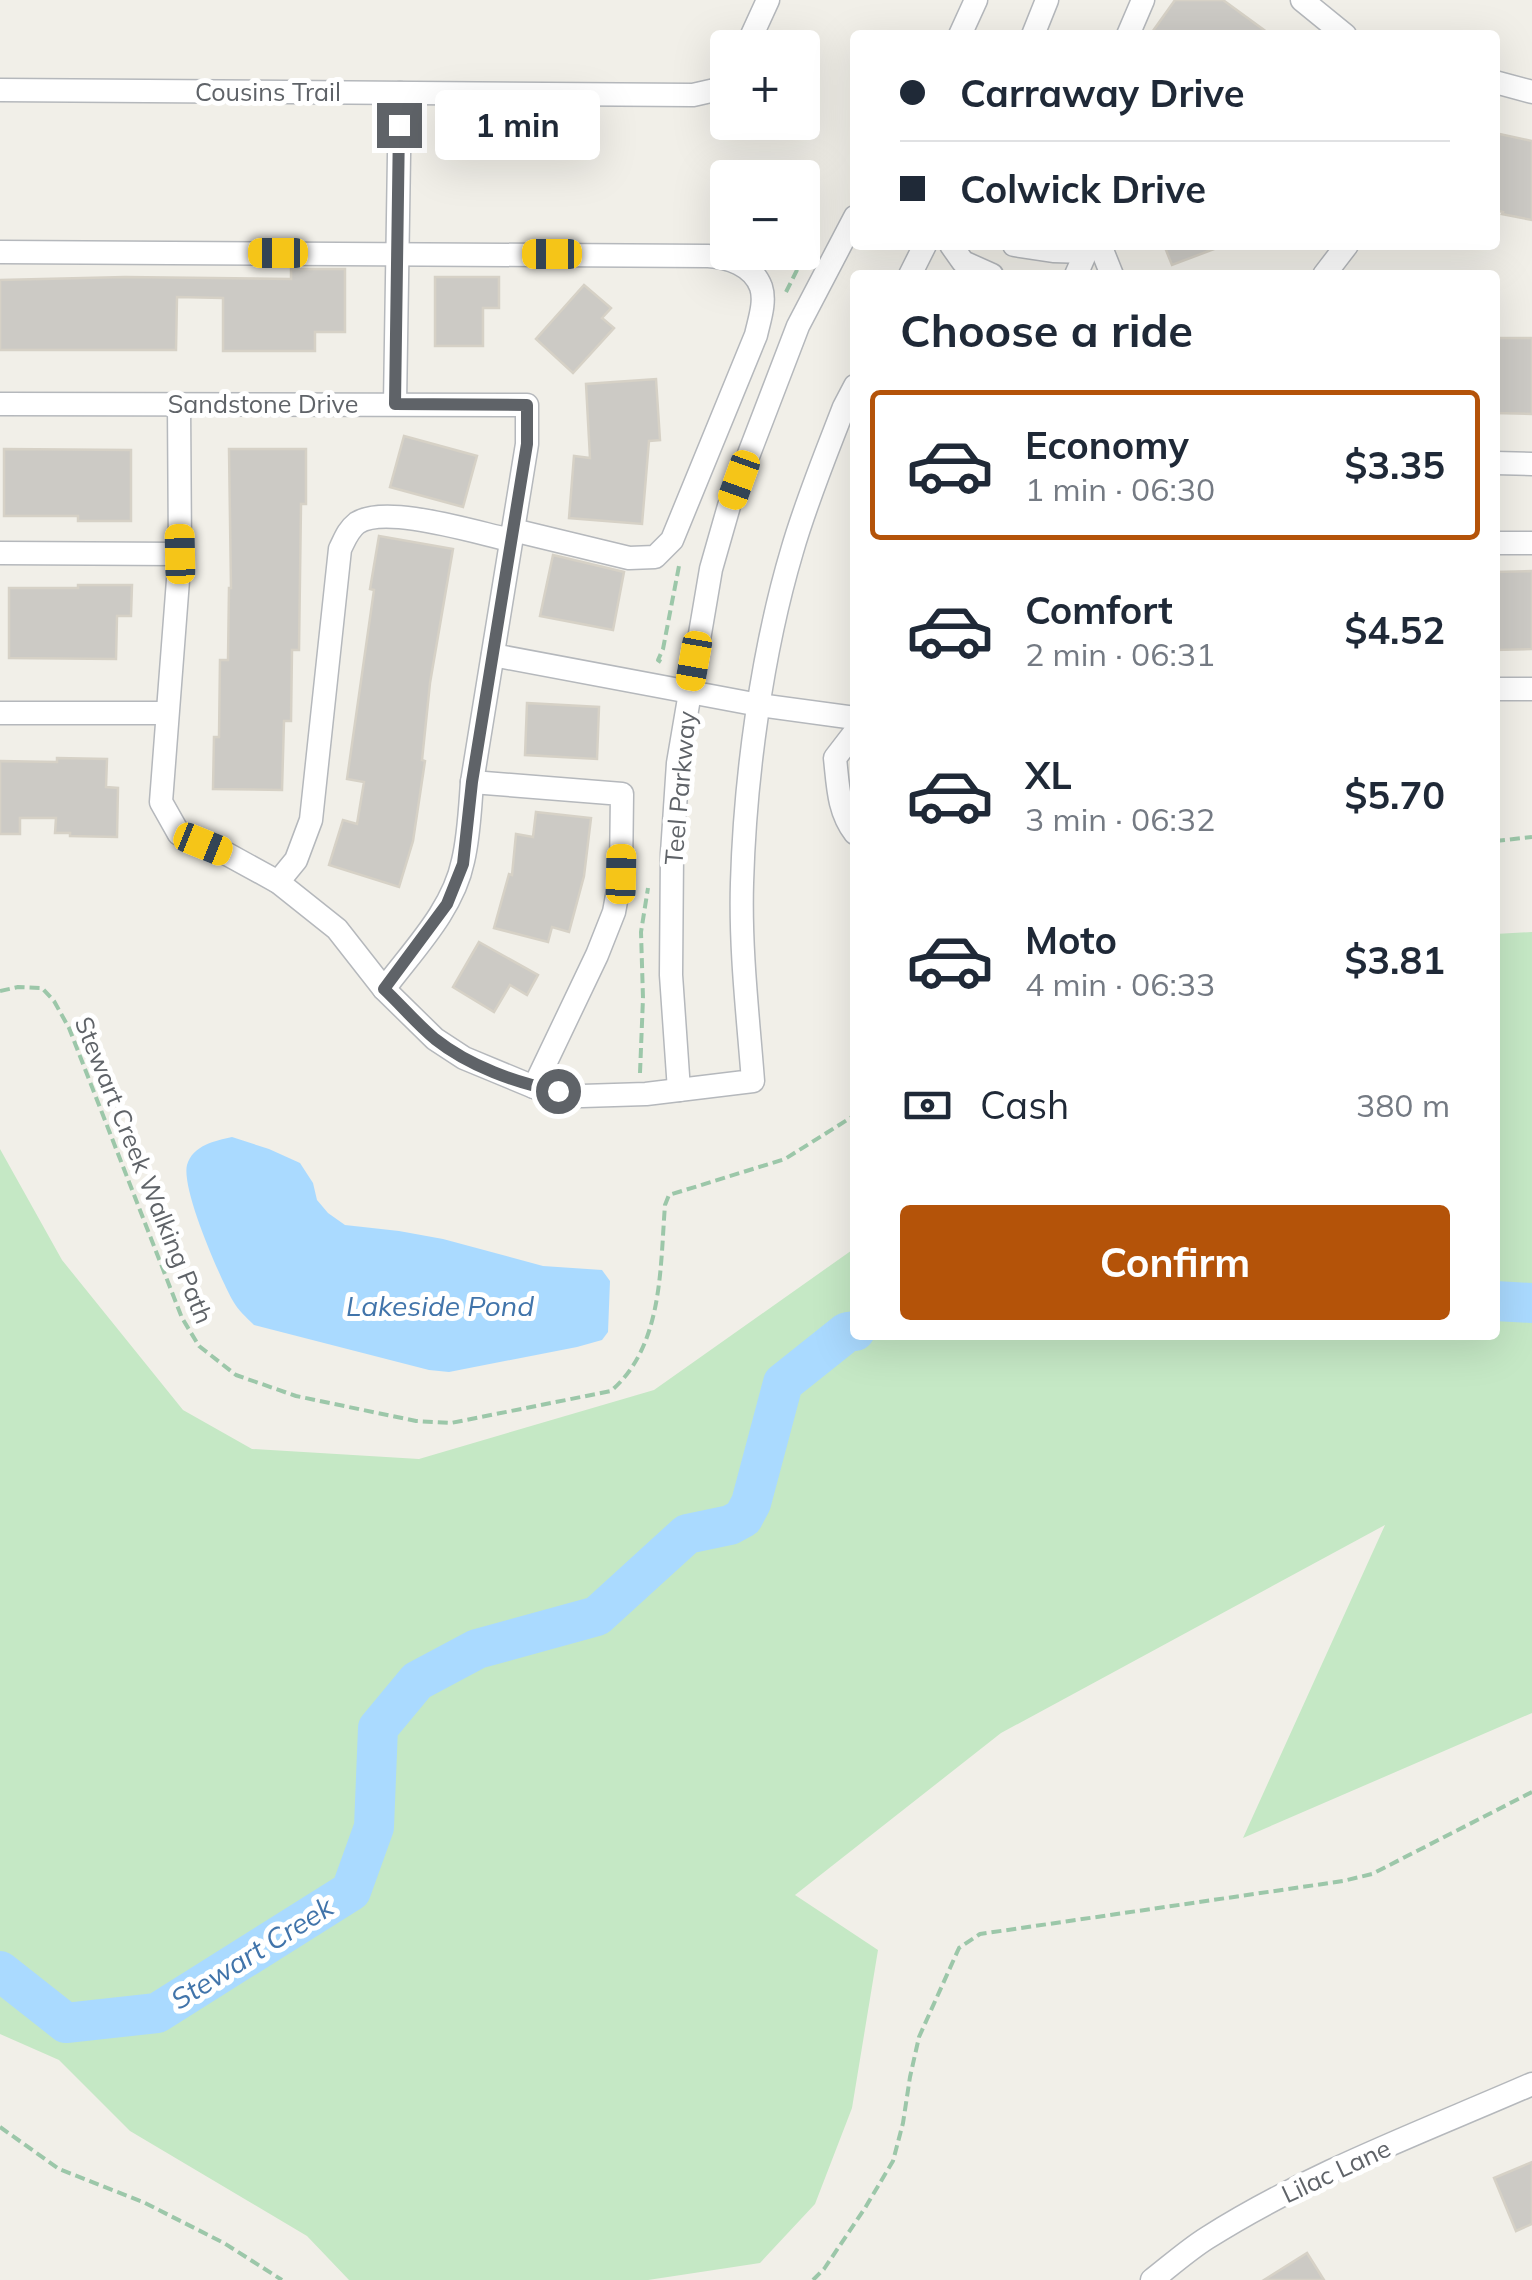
<!DOCTYPE html>
<meta charset="utf-8">
<style>
body{margin:0;font-family:Mulish,sans-serif;background:#f6f6f7;color:#1f2937;height:100vh;display:flex;flex-direction:column;font-size:38px;white-space:nowrap}
*{box-sizing:border-box;margin:0}
p{font-size:32px;color:#747a83}
.icon{flex:none;width:55px;height:55px;fill:none;stroke:currentColor;stroke-width:2;stroke-linecap:round;stroke-linejoin:round}
.map{position:relative;flex:1;overflow:hidden}
.side{position:absolute;left:850px;top:270px;width:650px;height:1070px;display:flex;flex-direction:column;background:#fff;border-radius:10px;box-shadow:0 10px 40px #0002}
.side>*{flex:none}
.top-card{position:absolute;left:850px;top:30px;width:650px;height:220px;border-radius:10px;box-shadow:0 10px 40px #0002;display:grid;align-content:center;height:220px;padding:0 50px;background:#fff}
.buttons{position:absolute;left:710px;top:30px;display:grid;gap:20px}
.buttons a{display:grid;place-items:center;width:110px;height:110px;border-radius:10px;background:#fff;box-shadow:0 10px 40px #0002;font-size:50px}
.end{position:absolute;width:45px;height:45px;margin:-22px;border:12px solid #5f6368;background:#fff;box-shadow:0 0 0 5px #fff}
.from{border-radius:50%}
.bubble{position:absolute;height:70px;border-radius:10px;background:#fff;box-shadow:0 10px 40px #0002;font-size:32px;font-weight:700;line-height:70px;text-align:center}
.car{position:absolute;width:30px;height:60px;margin:-30px -15px;border-radius:12px;box-shadow:0 0 8px 2px #0007;background:linear-gradient(#f5c518 24%,#345 0 40%,#f5c518 0 76%,#345 0 86%,#f5c518 0)}
.top-card b{display:flex;align-items:center;gap:35px;height:95px;font-size:38px}
.top-card b+b{border-top:2px solid #e0e1e3}
.top-card i{width:25px;height:25px;background:#1f2937}
ul{padding:0;list-style:none}
li{display:flex;align-items:center;gap:30px;height:150px;margin:0 20px 15px;padding:0 30px;border:5px solid transparent;border-radius:10px}
li div{flex:1}
li b{display:block;font-size:38px}
li em{font-style:normal;font-weight:700}
li.on{border-color:#b45309}
li>.icon{width:90px;height:90px;stroke-width:1.5}
h2{padding:0 50px;font-size:45px;line-height:120px}
.pay{display:flex;align-items:center;gap:25px;height:110px;padding:0 50px;font-size:38px}
.pay p{margin-inline-start:auto}
.button{display:flex;gap:20px;margin-top:auto;padding:20px 50px}
.button a{flex:1;height:115px;border-radius:10px;background:#b45309;color:#fff;font-size:40px;font-weight:700;line-height:115px;text-align:center}
.map>svg:first-child{display:block}
.green{fill:#c5e8c5}
.water{fill:#aadaff}
.lines{fill:none;stroke-linecap:round;stroke-linejoin:round}
.river{stroke:#aadaff;stroke-width:40}
.building{fill:#cccac5;stroke:#d6d1c6;stroke-width:2.5}
.minor-casing{stroke:#b5b8bc;stroke-width:25}
.path{stroke:#9cc7a9;stroke-width:4;stroke-dasharray:10 5;stroke-linecap:butt}
.minor{stroke:#fff;stroke-width:22}
.route{stroke:#5f6368;stroke-width:12}
.labels{text-anchor:middle;stroke-width:10;stroke-linejoin:round;paint-order:stroke}
.street-label{font-size:25px;fill:#5f6368;stroke:#fff}
.water-label{font-size:28px;font-style:italic;fill:#4174aa;stroke:#fff}
</style>
<div class="map">
<svg width="1532" height="2280" viewBox="0 0 1532 2280">
<rect width="100%" height="100%" fill="#f1efe8"/>
<path class="green" d="M1532 932V1713L1243 1838 1385 1525 1001 1733 795 1895 878 1950 852 2108 815 2204 760 2263 648 2280H349L307 2236 130 2131 59 2060 0 2034V1149L62 1260 183 1410 252 1449 419 1459 654 1390 855 1248V1335H1495V934Z"/>
<path class="water" d="M232 1137 269 1149 300 1163 313 1183 317 1200 328 1213 345 1225 399 1231 443 1239 543 1266 602 1270 610 1281 608 1332 602 1340 577 1347 449 1372 429 1370 254 1325C246 1317 238 1310 233 1301 220 1278 181 1189 187 1165 193 1145 215 1141 232 1137Z"/>
<g class="lines">
<g class="river">
<path d="M1495 1301 1532 1303"/>
<path d="M0 1971 66 2023 157 2013 351 1891 374 1827 378 1728 417 1681 477 1649 597 1616 687 1534 730 1525 743 1518 751 1503 783 1383 847 1332 855 1331"/>
</g>
</g>
<g class="building">
<path d="M1175 0H1223L1271 35H1150Z"/>
<path d="M1495 133 1532 141V220L1502 214 1503 212 1495 210Z"/>
<path d="M1164 245H1221L1222 246 1172 265Z"/>
<path d="M291 269H345V332H315V351H223V298L177 297 176 350H0V280L125 277 291 279Z"/>
<path d="M435 277H499V308H483V346H435Z"/>
<path d="M584 285 611 308 602 318 614 328 573 373 536 339Z"/>
<path d="M1495 338H1532V414L1495 413Z"/>
<path d="M656 379 660 440 649 441 642 524 569 518 574 456 590 458 586 384Z"/>
<path d="M404 436 477 456 463 507 390 487Z"/>
<path d="M4 449 131 450V521H78V516H4Z"/>
<path d="M229 449H306V504H301L299 650H292L291 721H284L282 790 213 789 214 737H219L220 660H228L229 588H231Z"/>
<path d="M379 536 453 549 430 683 422 760 425 761 413 841 399 887 329 865 343 820 357 824 364 782 347 779 374 590 370 589Z"/>
<path d="M553 555 624 572 613 630 540 616Z"/>
<path d="M1532 571V649L1495 650V572Z"/>
<path d="M78 585H132L131 616H117L116 659 9 658V588H78Z"/>
<path d="M527 703 599 707 597 759 525 755Z"/>
<path d="M57 758 107 759 106 787 118 788 117 837 70 836V833H55L56 818H20V834H0V761L57 762Z"/>
<path d="M536 812 591 818 584 876 569 932 552 927 548 942 494 928 509 874 512 875 516 834 533 837Z"/>
<path d="M479 942 538 975 527 995 510 985 494 1012 453 987Z"/>
<path d="M1532 2162V2224L1516 2231 1494 2178Z"/>
<path d="M1307 2253 1324 2280H1264Z"/>
</g>
<g class="lines">
<g class="minor-casing">
<g id="minor">
<path d="M1302 0 1345 35"/>
<path d="M960 35 976 0"/>
<path d="M1033 35 1047 0"/>
<path d="M1128 35 1143 0"/>
<path d="M746 48 768 0"/>
<path d="M1495 82 1532 92"/>
<path d="M0 90 693 95 715 90 728 80"/>
<path d="M951 245 963 262 992 275"/>
<path d="M1014 245 1053 251 1086 252"/>
<path d="M1100 245 1112 275"/>
<path d="M0 252 708 256C728 257 753 265 761 287 766 302 759 321 756 335L672 540 655 557 629 558 513 530"/>
<path d="M910 275 925 245"/>
<path d="M1076 275 1086 252 1087 245"/>
<path d="M1324 275 1347 245"/>
<path d="M0 404 527 405V444L472 782C470 809 469 836 463 861 453 910 413 950 384 989"/>
<path d="M179 404 180 554 161 802 179 834 227 854 278 882 337 929 384 989 435 1039 464 1058 534 1087 582 1096 646 1094 753 1081C748 1016 740 949 742 883 745 777 762 652 792 551 806 502 826 454 844 407L855 386"/>
<path d="M395 404 400 93"/>
<path d="M1495 463 1532 464"/>
<path d="M1495 543H1532"/>
<path d="M0 553 180 554"/>
<path d="M493 655 759 705 855 718"/>
<path d="M1495 689H1532"/>
<path d="M0 713H167"/>
<path d="M855 732 835 758C838 785 838 811 855 833"/>
<path d="M472 782 622 794 621 874 614 912 597 955 534 1087"/>
<path d="M278 882 296 860 311 820 340 549C345 539 348 530 357 523 386 504 477 533 511 540"/>
<path d="M679 1090 671 975 672 853 678 763 711 569 729 506 798 326 855 217"/>
<path d="M1152 2280C1170 2266 1188 2250 1207 2238 1308 2174 1422 2132 1532 2084"/>
</g>
</g>
<g class="path">
<path d="M786 292 813 238"/>
<path d="M661 662 658 660 663 649 679 566"/>
<path d="M1495 841 1532 837"/>
<path d="M0 991 18 987 42 988 54 1001 69 1028 182 1318 199 1346 236 1375 296 1396 416 1421 451 1423 611 1391C663 1346 660 1269 665 1205L669 1195 785 1159 855 1115"/>
<path d="M640 1073 643 998 641 932 648 888"/>
<path d="M0 2127 59 2169 143 2202 224 2243 282 2280"/>
<path d="M813 2280 824 2269 865 2208 893 2161 903 2123 910 2077 919 2037 959 1948 980 1934 1343 1881 1372 1874 1532 1792"/>
</g>
<use href="#minor" class="minor"/>
</g>
<g class="lines">
<path class="route" d="M399 125 395 404 527 405V444L472 782 463 864 447 904 384 989C401 1005 417 1024 435 1039 469 1066 516 1083 558 1091"/>
</g>
<g class="labels">
<g class="street-label">
<text x="268" y="101">Cousins Trail</text>
<text x="263" y="413">Sandstone Drive</text>
<text transform="translate(680 788) rotate(-85)" y="9">Teel Parkway</text>
<text transform="translate(144 1170) rotate(68)" y="9">Stewart Creek Walking Path</text>
<text transform="translate(1336 2171) rotate(-25)" y="9">Lilac Lane</text>
</g>
<g class="water-label">
<text x="440" y="1316">Lakeside Pond</text>
<text transform="translate(252 1953) rotate(-32)" y="10">Stewart Creek</text>
</g>
</g>
</svg>
<div class="buttons">
<a>+</a>
<a>−</a>
</div>
<i class="end from" style="left:558px;top:1091px"></i>
<i class="end" style="left:399px;top:125px"></i>
<div class="bubble" style="left:435px;top:90px;width:165px">1 min</div>
<i class="car" style="left:278px;top:253px;rotate:270deg"></i>
<i class="car" style="left:552px;top:254px;rotate:270deg"></i>
<i class="car" style="left:739px;top:480px;rotate:200deg"></i>
<i class="car" style="left:180px;top:554px;rotate:359deg"></i>
<i class="car" style="left:694px;top:661px;rotate:190deg"></i>
<i class="car" style="left:203px;top:844px;rotate:112deg"></i>
<i class="car" style="left:621px;top:874px;rotate:1deg"></i>
<div class="top-card">
<b><i class="from"></i>Carraway Drive</b>
<b><i></i>Colwick Drive</b>
</div>
<section class="side">
<h2>Choose a ride</h2>
<ul>
<li class="on"><svg class="icon" aria-label="car" viewBox="0 0 24 24"><path d="M5 17H2v-5l4-1 3-4h7l3 4 3 1v5h-3M9 17h6M6 11h13"/><circle cx="7" cy="17" r="2"/><circle cx="17" cy="17" r="2"/></svg><div><b>Economy</b><p>1 min · 06:30</p></div><em>$3.35</em></li>
<li><svg class="icon" aria-label="car" viewBox="0 0 24 24"><path d="M5 17H2v-5l4-1 3-4h7l3 4 3 1v5h-3M9 17h6M6 11h13"/><circle cx="7" cy="17" r="2"/><circle cx="17" cy="17" r="2"/></svg><div><b>Comfort</b><p>2 min · 06:31</p></div><em>$4.52</em></li>
<li><svg class="icon" aria-label="car" viewBox="0 0 24 24"><path d="M5 17H2v-5l4-1 3-4h7l3 4 3 1v5h-3M9 17h6M6 11h13"/><circle cx="7" cy="17" r="2"/><circle cx="17" cy="17" r="2"/></svg><div><b>XL</b><p>3 min · 06:32</p></div><em>$5.70</em></li>
<li><svg class="icon" aria-label="car" viewBox="0 0 24 24"><path d="M5 17H2v-5l4-1 3-4h7l3 4 3 1v5h-3M9 17h6M6 11h13"/><circle cx="7" cy="17" r="2"/><circle cx="17" cy="17" r="2"/></svg><div><b>Moto</b><p>4 min · 06:33</p></div><em>$3.81</em></li>
</ul>
<div class="pay"><svg class="icon" aria-label="cash" viewBox="0 0 24 24"><path d="M3 7h18v10H3z"/><circle cx="12" cy="12" r="2"/></svg>Cash<p>380 m</p></div>
<div class="button"><a>Confirm</a></div>
</section>
</div>
